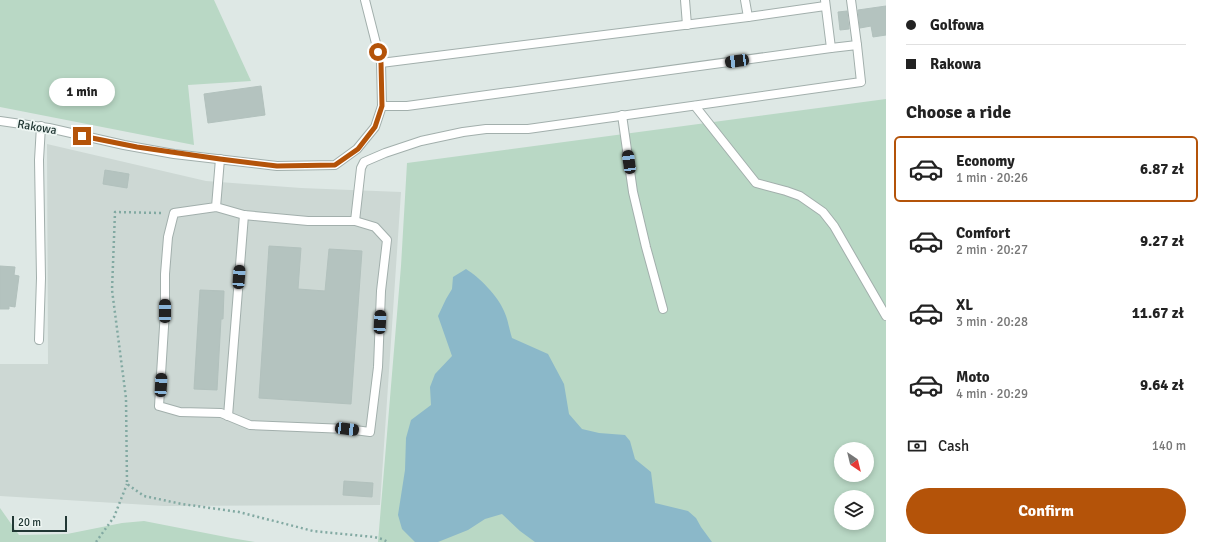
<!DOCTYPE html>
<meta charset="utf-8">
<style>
body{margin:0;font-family:Signika,sans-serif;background:#f2f2f2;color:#222;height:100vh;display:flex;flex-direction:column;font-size:15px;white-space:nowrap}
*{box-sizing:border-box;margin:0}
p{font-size:13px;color:#767676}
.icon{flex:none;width:22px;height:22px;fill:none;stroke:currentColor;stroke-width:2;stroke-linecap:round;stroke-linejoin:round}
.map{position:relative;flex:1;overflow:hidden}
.drawer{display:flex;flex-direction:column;background:#fff;width:320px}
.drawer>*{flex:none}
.hud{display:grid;align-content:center;height:88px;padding:0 20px;background:#fff}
.needle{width:26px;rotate:145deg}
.fabs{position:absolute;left:834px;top:442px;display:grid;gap:8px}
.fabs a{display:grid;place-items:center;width:40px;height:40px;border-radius:50%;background:#fff;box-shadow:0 2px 6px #0003;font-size:20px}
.scale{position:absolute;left:12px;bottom:10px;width:55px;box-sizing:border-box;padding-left:4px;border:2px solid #213734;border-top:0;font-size:11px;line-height:14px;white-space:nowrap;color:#213734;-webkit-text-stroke:3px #eef6f3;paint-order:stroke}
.end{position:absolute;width:18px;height:18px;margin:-9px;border:5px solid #b45309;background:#fff;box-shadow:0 0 0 2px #fff}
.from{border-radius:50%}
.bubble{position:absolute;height:28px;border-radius:14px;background:#fff;box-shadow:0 2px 6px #0003;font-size:13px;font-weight:700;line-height:28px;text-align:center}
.car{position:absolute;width:12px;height:24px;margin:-12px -6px;border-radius:5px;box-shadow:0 0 3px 1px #0007;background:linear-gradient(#222 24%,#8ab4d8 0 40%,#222 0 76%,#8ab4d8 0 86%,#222 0)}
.hud b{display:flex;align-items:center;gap:14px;height:38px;font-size:15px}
.hud b+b{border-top:1px solid #e0e0e0}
.hud i{width:10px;height:10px;background:#222}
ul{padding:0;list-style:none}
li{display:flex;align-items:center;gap:12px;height:66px;margin:0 8px 6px;padding:0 12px;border:2px solid transparent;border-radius:6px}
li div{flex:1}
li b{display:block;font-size:15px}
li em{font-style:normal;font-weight:700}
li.current{border-color:#b45309}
li>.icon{width:36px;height:36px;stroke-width:1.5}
h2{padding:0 20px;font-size:18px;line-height:48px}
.pay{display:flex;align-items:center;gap:10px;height:44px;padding:0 20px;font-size:15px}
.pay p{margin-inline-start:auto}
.primary-button{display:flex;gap:8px;margin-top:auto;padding:8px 20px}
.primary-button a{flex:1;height:46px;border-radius:24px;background:#b45309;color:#fff;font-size:16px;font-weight:700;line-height:46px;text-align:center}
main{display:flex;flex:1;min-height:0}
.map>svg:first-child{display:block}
.built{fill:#cdd8d4}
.green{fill:#b9d8c5;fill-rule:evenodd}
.water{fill:#8bb8c9}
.building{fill:#b4c3bf;stroke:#b2c1bd}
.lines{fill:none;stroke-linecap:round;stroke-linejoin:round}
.lane-casing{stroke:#a2afac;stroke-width:10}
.path{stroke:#82a9a2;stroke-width:2.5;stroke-dasharray:2 3;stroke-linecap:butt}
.lane{stroke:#fff;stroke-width:8}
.route{stroke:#b45309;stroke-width:5}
.labels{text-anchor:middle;stroke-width:3.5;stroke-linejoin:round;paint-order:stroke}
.street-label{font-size:12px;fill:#213734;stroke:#eef6f3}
</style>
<main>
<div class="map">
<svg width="886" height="542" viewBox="0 0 886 542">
<rect width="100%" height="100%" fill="#dee8e5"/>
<path class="built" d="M47 144 206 181 301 188 401 192 380 505 165 506 0 496V364H48Z"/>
<g class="green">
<path d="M0 0H214L251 81 188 85 194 145 0 107Z"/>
<path d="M886 99V542H378L401 266 407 163ZM841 449H867V475H841ZM841 497H867V523H841Z"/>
<path d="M0 508 19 535 67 534 122 523 144 521 231 538 255 542H0Z"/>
</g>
<path class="water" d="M466 269C479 277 498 296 504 311 508 319 509 329 512 338L548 354 564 384 569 414 582 429 599 433 625 435 630 441 635 459 651 472 655 503 688 511 696 518 701 527 712 542H535L520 531 502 514 485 519 468 530 438 542H415L402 529 398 515 405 470 406 438 411 420 431 405 430 387 435 374 452 356 438 316 446 299 452 289 453 277Z"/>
<g class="building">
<path d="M886 6V35L873 37 871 26 860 28 858 10Z"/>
<path d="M847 11 849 29 840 30 838 12Z"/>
<path d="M261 86 265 115 208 123 204 94Z"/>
<path d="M105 170 129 174 127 188 103 184Z"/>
<path d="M269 246 301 248 298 289 325 291 329 249 362 251 351 404 259 398Z"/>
<path d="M0 266 15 267 14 275 19 276 15 307 9 306V309H0Z"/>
<path d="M200 290 224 291 223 319H221L217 390 194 389Z"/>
<path d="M344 481 373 483 372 497 343 495Z"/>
</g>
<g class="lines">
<g class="lane-casing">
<g id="lane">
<path d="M685 0 687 25"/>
<path d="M745 0 748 17"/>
<path d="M851 0 857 45"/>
<path d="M381 63 748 17 825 6"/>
<path d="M382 106H407L831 48 825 0"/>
<path d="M695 106 756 183 786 191 800 196 823 212 834 226 886 316"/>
<path d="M622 115 633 192 646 247 663 309"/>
<path d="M0 121 49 128 124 145 174 154 277 166 335 165 357 149 375 127 382 106 381 63 365 0"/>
<path d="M216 207 174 213 168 237 165 274V311L159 406 180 412 221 413 250 425 347 429 370 432 378 367 381 291 387 240 375 227 355 221H308L244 215 216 207 220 159"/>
<path d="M355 221 361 168 364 162 385 153 421 141 463 132 486 129H528L861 82 857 45 831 48"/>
<path d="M39 340 41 278 39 160 41 126"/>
<path d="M228 416 244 215"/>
</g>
</g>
<g class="path">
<path d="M161 213 115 212 112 290 126 398 127 484 144 496 182 504 239 512 313 531 374 537 382 539 388 542"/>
<path d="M96 542 114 517 127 484"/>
</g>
<use href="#lane" class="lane"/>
</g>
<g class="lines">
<path class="route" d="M82 136 137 147 220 159 277 166 335 165 358 149 375 127 382 106 381 63 378 52"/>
</g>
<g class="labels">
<g class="street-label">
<text transform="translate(37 127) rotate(10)" y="4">Rakowa</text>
</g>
</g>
</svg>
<div class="fabs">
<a><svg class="needle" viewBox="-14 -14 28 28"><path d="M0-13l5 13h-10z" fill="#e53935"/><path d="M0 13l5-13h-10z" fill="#767676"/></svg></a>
<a><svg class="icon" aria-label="layers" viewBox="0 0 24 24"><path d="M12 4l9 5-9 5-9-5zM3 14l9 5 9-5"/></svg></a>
</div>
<div class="scale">20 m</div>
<i class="end from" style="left:378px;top:52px"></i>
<i class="end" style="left:82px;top:136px"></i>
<div class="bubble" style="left:49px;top:78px;width:66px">1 min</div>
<i class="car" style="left:737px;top:61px;rotate:262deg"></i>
<i class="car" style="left:629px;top:162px;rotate:352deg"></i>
<i class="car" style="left:239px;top:277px;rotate:4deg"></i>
<i class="car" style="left:165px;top:311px;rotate:0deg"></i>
<i class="car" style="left:380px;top:322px;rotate:3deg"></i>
<i class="car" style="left:161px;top:385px;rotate:3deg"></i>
<i class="car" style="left:347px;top:429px;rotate:97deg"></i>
</div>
<section class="drawer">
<div class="hud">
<b><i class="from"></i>Golfowa</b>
<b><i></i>Rakowa</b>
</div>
<h2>Choose a ride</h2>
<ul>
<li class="current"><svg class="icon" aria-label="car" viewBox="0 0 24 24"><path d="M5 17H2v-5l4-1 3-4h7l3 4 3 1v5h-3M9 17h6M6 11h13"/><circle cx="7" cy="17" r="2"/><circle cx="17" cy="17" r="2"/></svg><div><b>Economy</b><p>1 min · 20:26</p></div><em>6.87 zł</em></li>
<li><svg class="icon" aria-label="car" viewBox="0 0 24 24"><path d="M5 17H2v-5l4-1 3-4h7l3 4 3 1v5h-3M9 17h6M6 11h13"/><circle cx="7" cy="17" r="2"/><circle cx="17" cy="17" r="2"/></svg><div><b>Comfort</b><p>2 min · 20:27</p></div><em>9.27 zł</em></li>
<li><svg class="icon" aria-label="car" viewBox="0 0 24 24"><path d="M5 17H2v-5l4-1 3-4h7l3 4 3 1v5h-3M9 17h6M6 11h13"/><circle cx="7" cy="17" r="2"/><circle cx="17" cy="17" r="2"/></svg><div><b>XL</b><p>3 min · 20:28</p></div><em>11.67 zł</em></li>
<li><svg class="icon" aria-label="car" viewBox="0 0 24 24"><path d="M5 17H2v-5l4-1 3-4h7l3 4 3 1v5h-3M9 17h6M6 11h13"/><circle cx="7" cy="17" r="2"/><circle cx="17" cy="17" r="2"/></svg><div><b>Moto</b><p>4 min · 20:29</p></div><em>9.64 zł</em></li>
</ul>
<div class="pay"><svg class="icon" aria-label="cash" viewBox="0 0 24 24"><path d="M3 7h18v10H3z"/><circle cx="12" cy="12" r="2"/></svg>Cash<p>140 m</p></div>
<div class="primary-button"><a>Confirm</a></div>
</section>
</main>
